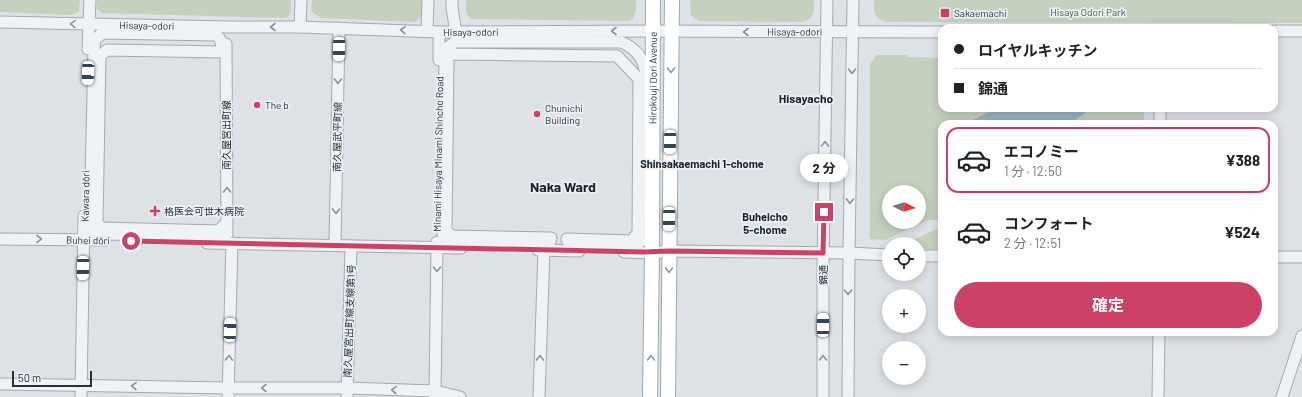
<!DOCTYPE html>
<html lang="ja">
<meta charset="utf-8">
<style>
body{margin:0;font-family:Barlow,"Noto Sans JP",sans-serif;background:#f2f2f2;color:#222;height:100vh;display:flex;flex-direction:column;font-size:15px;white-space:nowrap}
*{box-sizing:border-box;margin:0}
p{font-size:13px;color:#767676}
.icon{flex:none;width:22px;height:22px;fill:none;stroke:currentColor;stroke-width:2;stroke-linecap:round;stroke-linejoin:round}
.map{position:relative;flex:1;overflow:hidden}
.sheet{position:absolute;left:938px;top:120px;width:340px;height:216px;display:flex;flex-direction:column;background:#fff;border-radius:12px;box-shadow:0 2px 10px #0003}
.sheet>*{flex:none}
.hud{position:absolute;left:938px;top:24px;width:340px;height:88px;border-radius:12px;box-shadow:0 2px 10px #0003;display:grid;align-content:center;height:88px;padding:0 16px;background:#fff}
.needle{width:26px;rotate:95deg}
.controls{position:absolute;left:882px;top:185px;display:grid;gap:8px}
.controls a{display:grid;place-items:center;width:44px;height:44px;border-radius:50%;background:#fff;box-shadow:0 2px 10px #0003;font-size:20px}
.scale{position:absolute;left:12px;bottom:10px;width:80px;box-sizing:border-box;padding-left:4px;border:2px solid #27313d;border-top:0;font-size:11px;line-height:14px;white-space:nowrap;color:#27313d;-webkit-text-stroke:3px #ecf0f4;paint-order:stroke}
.end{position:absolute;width:18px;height:18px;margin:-9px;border:5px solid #cb4266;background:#fff;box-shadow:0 0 0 2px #fff}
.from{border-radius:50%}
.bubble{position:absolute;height:28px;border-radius:14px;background:#fff;box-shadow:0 2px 10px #0003;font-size:13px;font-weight:700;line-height:28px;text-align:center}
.car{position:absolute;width:12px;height:24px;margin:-12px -6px;border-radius:5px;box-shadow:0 0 3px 1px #0007;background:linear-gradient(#fff 24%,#345 0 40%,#fff 0 76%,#345 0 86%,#fff 0)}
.hud b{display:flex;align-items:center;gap:14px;height:38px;font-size:15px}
.hud b+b{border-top:1px solid #e0e0e0}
.hud i{width:10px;height:10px;background:#222}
ul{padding:7px 0 0;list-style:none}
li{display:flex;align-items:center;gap:12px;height:66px;margin:0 8px 6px;padding:0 8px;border:2px solid transparent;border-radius:12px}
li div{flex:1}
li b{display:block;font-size:15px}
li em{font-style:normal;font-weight:700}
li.active{border-color:#cb4266}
li>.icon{width:36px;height:36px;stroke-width:1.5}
.action{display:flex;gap:8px;margin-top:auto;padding:8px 16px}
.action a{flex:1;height:46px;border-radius:24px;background:#cb4266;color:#fff;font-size:16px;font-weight:700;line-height:46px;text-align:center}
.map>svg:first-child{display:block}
.green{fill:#c5d0be;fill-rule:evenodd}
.water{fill:#98b3c6}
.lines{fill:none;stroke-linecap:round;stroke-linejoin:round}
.minor-casing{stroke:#a3a9b0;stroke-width:13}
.major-casing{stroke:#9ca7b2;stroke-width:16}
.minor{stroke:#eff2f5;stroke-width:11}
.major{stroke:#fff;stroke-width:14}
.oneway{stroke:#8b9299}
.oneway2{stroke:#93989e}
.route{stroke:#cb4266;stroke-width:5}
.poi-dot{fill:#cb4266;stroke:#ecf0f4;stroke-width:1.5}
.labels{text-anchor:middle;stroke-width:3.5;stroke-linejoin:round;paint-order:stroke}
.park-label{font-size:10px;fill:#3f5834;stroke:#ecf0f4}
.poi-label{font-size:10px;fill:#27313d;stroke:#ecf0f4;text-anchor:start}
.street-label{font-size:10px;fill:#27313d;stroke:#ecf0f4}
.neighbourhood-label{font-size:11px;font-weight:bold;fill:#19222d;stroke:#ecf0f4}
.quarter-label{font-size:12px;font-weight:bold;fill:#19222d;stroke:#ecf0f4}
.district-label{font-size:14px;font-weight:bold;fill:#19222d;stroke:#ecf0f4}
</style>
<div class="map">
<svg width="1302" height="397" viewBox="0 0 1302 397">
<rect width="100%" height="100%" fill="#dde2e6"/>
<g class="green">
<path d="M0 0H80L79 11 75 14 70 15 0 12Z"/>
<path d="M97 0H291V12L288 17 284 18 102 13 97 9Z"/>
<path d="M312 0H422C422 9 424 17 415 22L321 18 313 13 311 9Z"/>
<path d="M466 0H636V10L633 19 629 21 472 19C464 15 466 8 466 0Z"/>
<path d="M690 0H814V11L810 19 802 22 699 21 696 19 691 15Z"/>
<path d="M874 0H1302V23L888 22C874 19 874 13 874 0Z"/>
<path d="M877 55H907V57L942 58V108H1144V124H942V220H928L885 240 870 239V64ZM889 192H919V222H889Z"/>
<path d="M936 229 942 230V249H919V244H905Z"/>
</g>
<path class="water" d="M1001 108H1089L1084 114 1069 124H965L989 112Z"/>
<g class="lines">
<g class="minor-casing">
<g id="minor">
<path d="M452 0V8L456 32"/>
<path id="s1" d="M0 22 226 27H300L439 32 653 31 942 32"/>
<path d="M300 27 301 0"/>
<path d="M427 31 428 0"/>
<path d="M1274 31H1302"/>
<path d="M102 33 216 35C222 39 222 45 222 52L107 50 100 56 97 223 102 228 219 231 223 226 222 234 219 236 103 234C95 234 91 232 90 224L94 49 95 40Z"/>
<path d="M455 42H621C636 48 645 60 646 77V230C645 235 644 240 639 243 630 249 584 245 571 245L567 240V239L631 241 638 233 639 79 617 56 451 54 448 58 446 231 452 236 551 238 550 242 546 244 457 242C451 241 446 241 443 234L445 57 447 48Z"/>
<path d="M226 44 227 234"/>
<path d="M88 49 90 0"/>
<path d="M439 60V32"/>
<path d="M1160 124V108"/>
<path d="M0 239 105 240"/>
<path d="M207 243 461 248"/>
<path d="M335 245 339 28"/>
<path d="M538 250 579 251"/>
<path d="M624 252 652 253 669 251 849 253 889 255"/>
<path d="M919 256H942"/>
<path d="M1274 257H1302"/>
<path d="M0 384 228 388H347L435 391 460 397"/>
<path d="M81 397 84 216"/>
<path d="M228 397 232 243"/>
<path d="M347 397 351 246"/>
<path d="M435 397 437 242"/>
<path d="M539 397 544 250"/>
<path d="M823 397V267L827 0"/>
<path d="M848 397 849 253 853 0"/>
<path d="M1158 397 1159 332"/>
<path d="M1282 397 1302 336"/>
</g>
</g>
<g class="major-casing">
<g id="major">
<path id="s2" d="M650 397 652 253 653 0"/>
<path d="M668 397 672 0"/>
</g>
</g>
<use href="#minor" class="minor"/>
<use href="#major" class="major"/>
</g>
<defs><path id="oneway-chevron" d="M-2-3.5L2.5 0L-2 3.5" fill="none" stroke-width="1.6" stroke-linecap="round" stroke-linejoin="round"/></defs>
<g class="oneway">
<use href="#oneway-chevron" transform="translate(73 24) rotate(-179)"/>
<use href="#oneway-chevron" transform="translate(273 27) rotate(-180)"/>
<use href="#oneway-chevron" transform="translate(403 30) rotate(-178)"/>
<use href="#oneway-chevron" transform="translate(614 31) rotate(180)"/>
<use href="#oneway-chevron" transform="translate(746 32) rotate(-180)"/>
<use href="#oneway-chevron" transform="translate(852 71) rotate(91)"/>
<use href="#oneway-chevron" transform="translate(338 81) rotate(91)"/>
<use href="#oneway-chevron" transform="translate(825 144) rotate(-89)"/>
<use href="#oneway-chevron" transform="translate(227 190) rotate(-90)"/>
<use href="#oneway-chevron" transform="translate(850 201) rotate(91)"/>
<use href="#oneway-chevron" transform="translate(336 211) rotate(91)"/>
<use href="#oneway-chevron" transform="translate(39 239) rotate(1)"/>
<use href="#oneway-chevron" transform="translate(437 269) rotate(91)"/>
<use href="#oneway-chevron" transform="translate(848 292) rotate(90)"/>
<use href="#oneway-chevron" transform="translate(229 358) rotate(-88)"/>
<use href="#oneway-chevron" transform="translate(540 358) rotate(-88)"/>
<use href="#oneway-chevron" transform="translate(823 358) rotate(-90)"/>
<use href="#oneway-chevron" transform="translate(134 386) rotate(-179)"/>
<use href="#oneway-chevron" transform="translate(264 388) rotate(-180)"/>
<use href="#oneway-chevron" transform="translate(394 390) rotate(-178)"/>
</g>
<g class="oneway2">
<use href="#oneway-chevron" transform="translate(671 70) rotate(91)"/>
<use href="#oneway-chevron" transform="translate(669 270) rotate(91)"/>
<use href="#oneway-chevron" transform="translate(651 358) rotate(-89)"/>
</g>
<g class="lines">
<path class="route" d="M131 241 644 252 669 251 823 253 824 212"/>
</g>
<g class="poi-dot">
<rect x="940" y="8" width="10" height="10" rx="2"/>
<circle cx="257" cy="105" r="4"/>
<circle cx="537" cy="114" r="4"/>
<path d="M153 205h4v4h4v4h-4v4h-4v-4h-4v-4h4z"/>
</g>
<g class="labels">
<g class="park-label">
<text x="1088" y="16">Hisaya Odori Park</text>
</g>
<g class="poi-label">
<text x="954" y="17">Sakaemachi</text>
<text x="265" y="109">The b</text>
<text x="545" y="112">Chunichi<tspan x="545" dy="12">Building</tspan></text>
<text x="164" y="215">格医会可世木病院</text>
</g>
<g class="street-label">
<text dy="4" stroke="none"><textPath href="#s1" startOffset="147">Hisaya-odori</textPath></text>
<text dy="4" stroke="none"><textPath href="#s1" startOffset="471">Hisaya-odori</textPath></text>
<text dy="4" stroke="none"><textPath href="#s1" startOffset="795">Hisaya-odori</textPath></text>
<text dy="4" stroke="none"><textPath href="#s2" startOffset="319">Hirokouji Dori Avenue</textPath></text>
<text transform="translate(226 135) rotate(-90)" y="4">南久屋宮出町線</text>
<text transform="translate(337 137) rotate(-89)" y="4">南久屋武平町線</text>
<text transform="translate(438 154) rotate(-89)" y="4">Minami Hisaya Minami Shincho Road</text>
<text transform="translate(85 196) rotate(-89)" y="4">Kawara dōri</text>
<text transform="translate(88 240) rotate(1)" y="4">Buhei dōri</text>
<text transform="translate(823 275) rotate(-90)" y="4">錦通</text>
<text transform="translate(349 321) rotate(-88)" y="4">南久屋宮出町線支線第1号</text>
</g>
<g class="neighbourhood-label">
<text x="702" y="168">Shinsakaemachi 1-chome</text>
<text x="765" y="221">Buheicho<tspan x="765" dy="13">5-chome</tspan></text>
</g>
<g class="quarter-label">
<text x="806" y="103">Hisayacho</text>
</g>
<g class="district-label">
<text x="563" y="192">Naka Ward</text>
</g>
</g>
</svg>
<div class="controls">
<a><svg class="needle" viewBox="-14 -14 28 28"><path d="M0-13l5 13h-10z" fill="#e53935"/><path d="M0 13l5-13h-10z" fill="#767676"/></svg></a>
<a><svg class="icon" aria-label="locate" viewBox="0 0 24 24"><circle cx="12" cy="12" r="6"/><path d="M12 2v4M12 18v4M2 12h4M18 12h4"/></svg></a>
<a>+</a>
<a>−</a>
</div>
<div class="scale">50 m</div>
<i class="end from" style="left:131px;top:241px"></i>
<i class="end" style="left:824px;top:212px"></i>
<div class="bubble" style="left:800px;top:154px;width:48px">2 分</div>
<i class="car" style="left:339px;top:49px;rotate:181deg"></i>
<i class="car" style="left:88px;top:73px;rotate:182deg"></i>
<i class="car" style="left:670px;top:142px;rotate:181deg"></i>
<i class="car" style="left:669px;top:219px;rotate:181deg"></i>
<i class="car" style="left:83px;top:268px;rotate:181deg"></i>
<i class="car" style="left:823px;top:325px;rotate:0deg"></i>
<i class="car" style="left:230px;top:330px;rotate:2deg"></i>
<div class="hud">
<b><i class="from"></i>ロイヤルキッチン</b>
<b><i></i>錦通</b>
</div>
<section class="sheet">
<ul>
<li class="active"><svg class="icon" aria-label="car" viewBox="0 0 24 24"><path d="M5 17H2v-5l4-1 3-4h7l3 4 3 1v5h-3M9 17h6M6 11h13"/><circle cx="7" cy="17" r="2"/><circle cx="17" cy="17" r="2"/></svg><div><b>エコノミー</b><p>1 分 · 12:50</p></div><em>¥388</em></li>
<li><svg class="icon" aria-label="car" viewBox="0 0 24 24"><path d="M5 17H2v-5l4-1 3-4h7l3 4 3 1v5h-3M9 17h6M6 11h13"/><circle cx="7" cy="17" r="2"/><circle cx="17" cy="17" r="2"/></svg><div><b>コンフォート</b><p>2 分 · 12:51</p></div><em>¥524</em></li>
</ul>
<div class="action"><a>確定</a></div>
</section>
</div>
